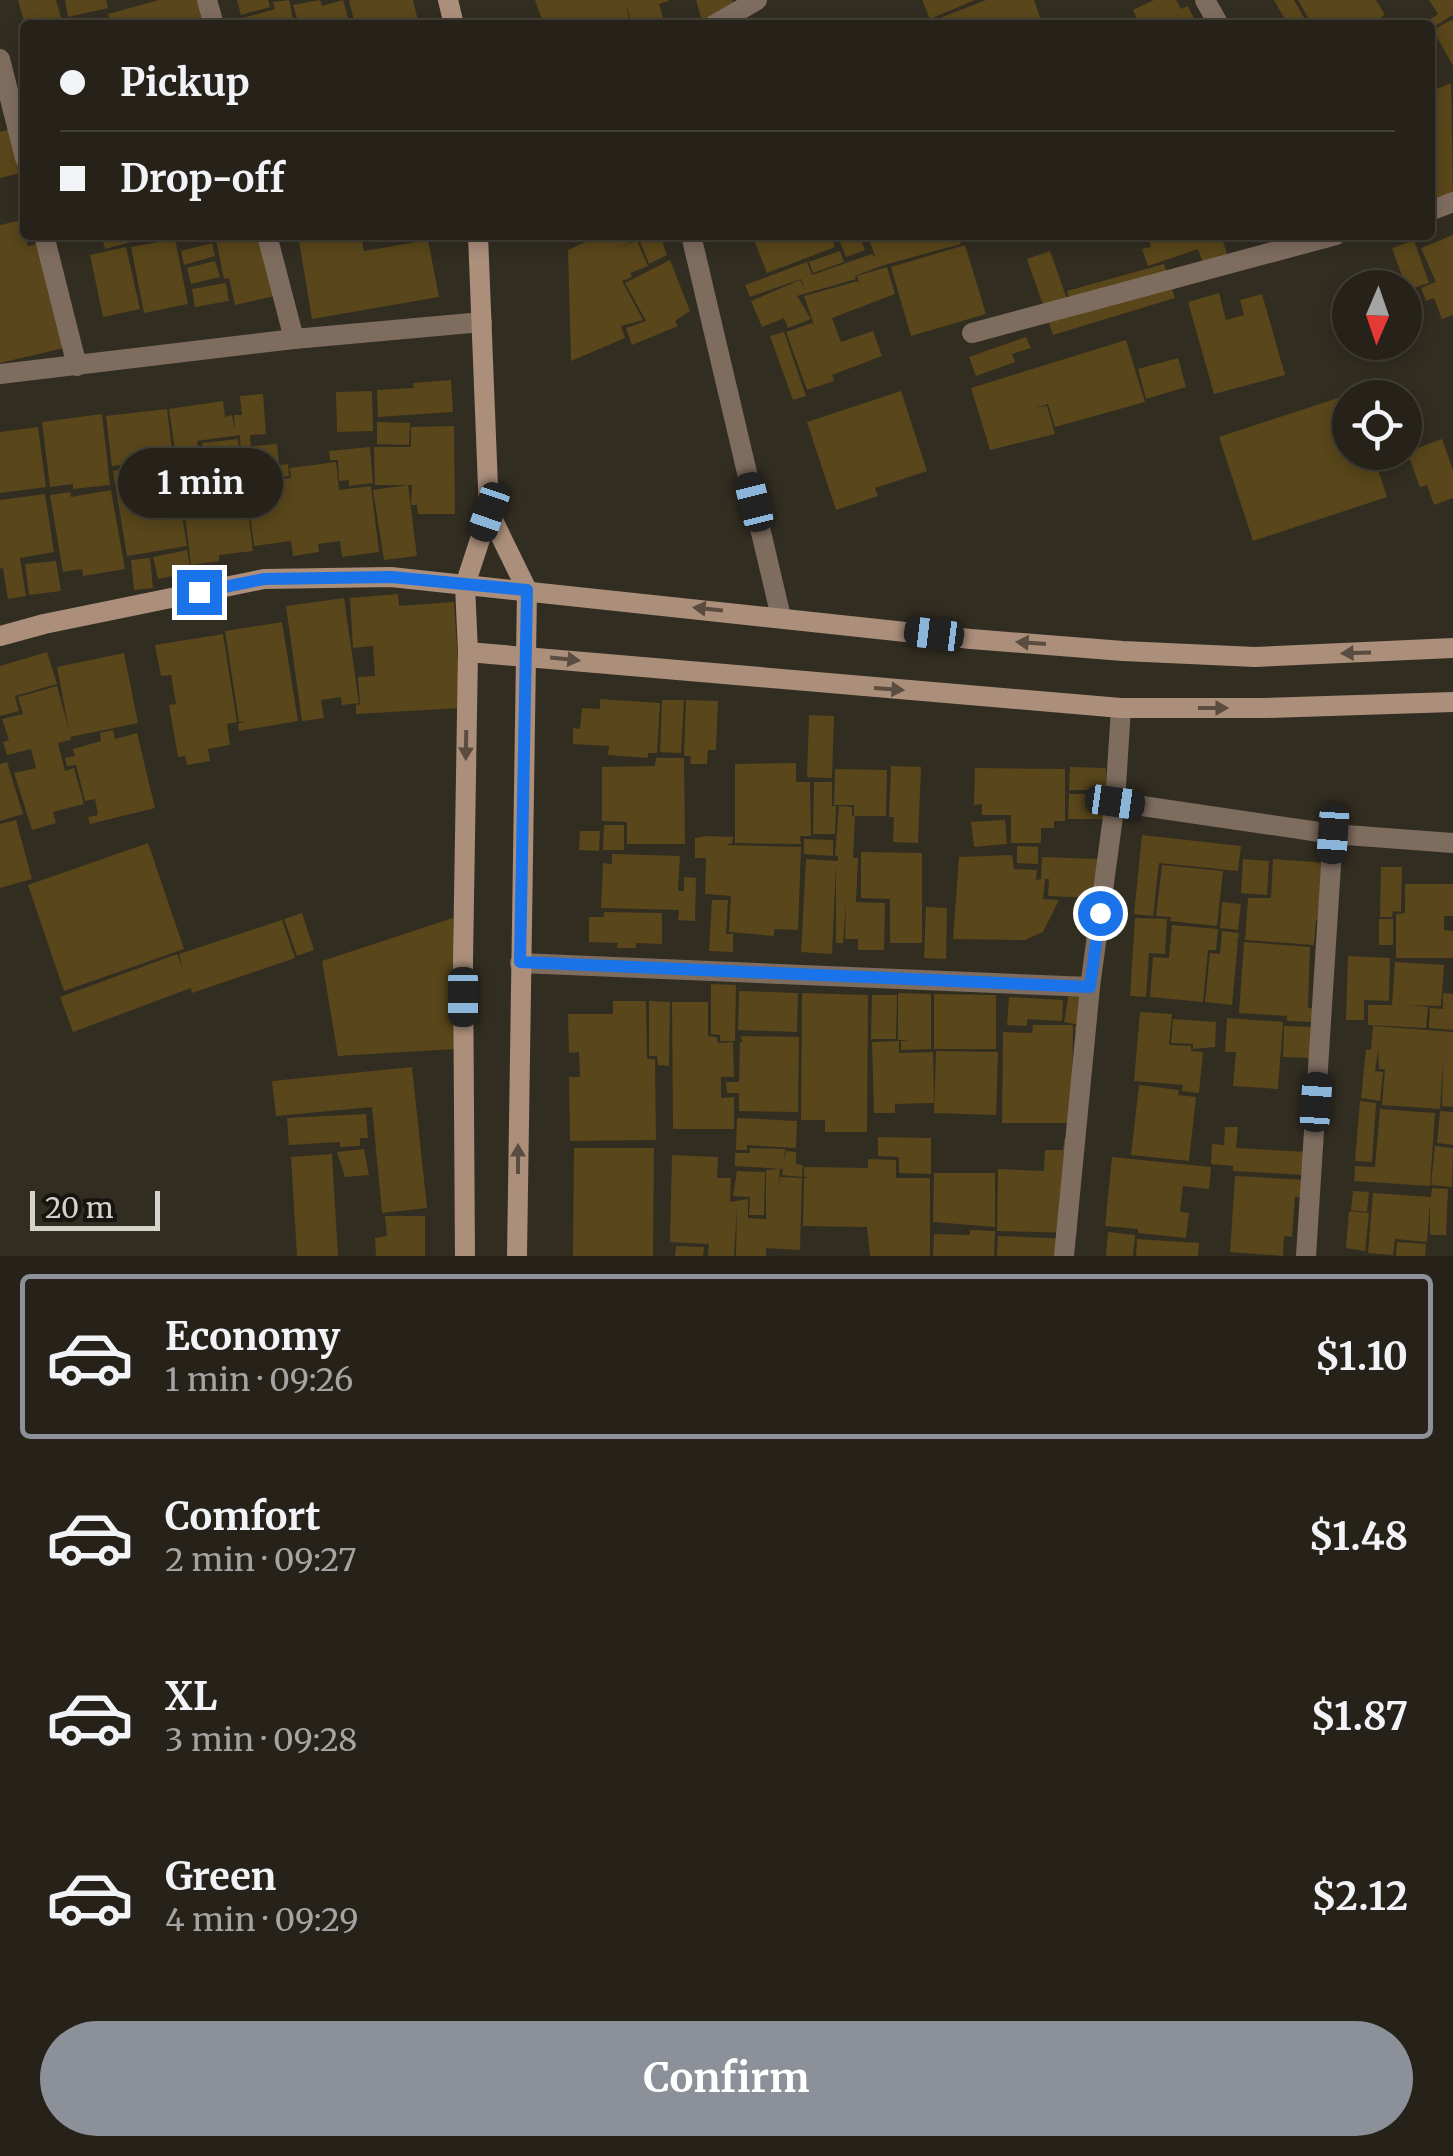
<!DOCTYPE html>
<meta charset="utf-8">
<style>
body{margin:0;font-family:Merriweather,serif;background:#322f26;color:#f1f3f6;height:100vh;display:flex;flex-direction:column;font-size:38px;white-space:nowrap}
*{box-sizing:border-box;margin:0}
p{font-size:32px;color:#a4a4a2}
.icon{flex:none;width:55px;height:55px;fill:none;stroke:currentColor;stroke-width:2;stroke-linecap:round;stroke-linejoin:round}
.map{position:relative;height:1256px;overflow:hidden}
.sheet{display:flex;flex-direction:column;background:#262219;flex:1}
.sheet>*{flex:none}
.top-card{position:absolute;left:20px;top:20px;width:1415px;height:220px;border-radius:10px;box-shadow:0 5px 15px #0003,0 0 0 2px #423f38;display:grid;align-content:center;height:220px;padding:0 40px;background:#262219}
.needle{width:65px;rotate:182deg}
.tools{position:absolute;left:1332px;top:270px;display:grid;gap:20px}
.tools a{display:grid;place-items:center;width:90px;height:90px;border-radius:50%;background:#262219;box-shadow:0 5px 15px #0003,0 0 0 2px #423f38;font-size:50px}
.scale{position:absolute;left:30px;bottom:25px;width:130px;box-sizing:border-box;padding-left:10px;border:5px solid #d6d3cc;border-top:0;font-size:28px;line-height:35px;white-space:nowrap;color:#d6d3cc;-webkit-text-stroke:8px #181510;paint-order:stroke}
.end{position:absolute;width:45px;height:45px;margin:-22px;border:12px solid #1a73e8;background:#fff;box-shadow:0 0 0 5px #fff}
.from{border-radius:50%}
.bubble{position:absolute;height:70px;border-radius:35px;background:#262219;box-shadow:0 5px 15px #0003,0 0 0 2px #423f38;font-size:32px;font-weight:700;line-height:70px;text-align:center}
.car{position:absolute;width:30px;height:60px;margin:-30px -15px;border-radius:12px;box-shadow:0 0 8px 2px #0007;background:linear-gradient(#222 24%,#8ab4d8 0 40%,#222 0 76%,#8ab4d8 0 86%,#222 0)}
.top-card b{display:flex;align-items:center;gap:35px;height:95px;font-size:38px}
.top-card b+b{border-top:2px solid #423f38}
.top-card i{width:25px;height:25px;background:#f1f3f6}
ul{padding:18px 0 0;list-style:none}
li{display:flex;align-items:center;gap:30px;height:165px;margin:0 20px 15px;padding:0 20px;border:5px solid transparent;border-radius:10px}
li div{flex:1}
li b{display:block;font-size:38px}
li em{font-style:normal;font-weight:700}
li.on{border-color:#8c9099}
li>.icon{width:90px;height:90px;stroke-width:1.5}
.cta{display:flex;gap:20px;margin-top:auto;padding:20px 40px}
.cta a{flex:1;height:115px;border-radius:60px;background:#8c9099;color:#fff;font-size:40px;font-weight:700;line-height:115px;text-align:center}
.map>svg:first-child{display:block}
.building{fill:#59461a}
.lines{fill:none;stroke-linecap:round;stroke-linejoin:round}
.street{stroke:#7e6c5f;stroke-width:20}
.secondary{stroke:#ab8f7b;stroke-width:20}
.oneway{fill:#5a4c40}
.route{stroke:#1a73e8;stroke-width:12}
</style>
<div class="map">
<svg width="1453" height="1256" viewBox="0 0 1453 1256">
<rect width="100%" height="100%" fill="#322d21"/>
<g class="building">
<path d="M18 0H56L61 18 25 25Z"/>
<path d="M65 0H106L108 8 68 17Z"/>
<path d="M159 0H212L219 25H111L108 14Z"/>
<path d="M237 0H268L270 7 241 15Z"/>
<path d="M289 0 293 19 278 25H245L243 18 275 9 273 2Z"/>
<path d="M320 0 322 6 343 0 350 25H299L293 5Z"/>
<path d="M349 0H413L419 25H355Z"/>
<path d="M535 0H669V1L659 4 665 25H632L626 4 630 25H544Z"/>
<path d="M696 0H732L733 3 702 21Z"/>
<path d="M922 0H975L930 19Z"/>
<path d="M986 0H1034L1043 25H922Z"/>
<path d="M1154 0H1176L1181 9 1188 6 1197 25H1140L1133 10Z"/>
<path d="M1274 0H1294L1308 25H1288Z"/>
<path d="M1298 0H1376L1385 15 1368 25H1312Z"/>
<path d="M1429 0H1453V15L1432 28 1428 21 1438 14Z"/>
<path d="M1453 19V66L1433 30Z"/>
<path d="M1451 83 1453 199 1435 206 1430 194V92Z"/>
<path d="M14 128 25 172 0 178V132Z"/>
<path d="M22 220 28 246 53 240 77 345 0 363V225Z"/>
<path d="M101 235H153V236L105 249Z"/>
<path d="M215 235H262L275 296 235 305 229 278 224 279Z"/>
<path d="M298 235H361L364 251 428 240 439 297 312 319Z"/>
<path d="M600 235H677L662 241 667 255 649 264 639 239 618 248 637 241 648 266 630 273 632 277 622 281 643 320 621 326 625 338 571 361 568 250Z"/>
<path d="M752 235H831L835 247 767 273Z"/>
<path d="M837 235H859L865 250 846 257Z"/>
<path d="M867 235H958L961 244 884 265 855 276 856 279 797 296 811 319 788 328 784 318 762 327 751 301 800 280 805 290 801 279 750 297 745 285 807 262 812 275 872 254 876 258Z"/>
<path d="M1147 235H1221L1228 258 1204 266 1198 249 1148 266 1142 249 1151 247Z"/>
<path d="M1453 235V315L1442 319 1434 298 1426 301 1421 288 1436 282 1421 248Z"/>
<path d="M175 239 188 304 144 313 131 247Z"/>
<path d="M1414 240 1429 283 1407 290 1392 248Z"/>
<path d="M212 243 215 256 184 265 181 251Z"/>
<path d="M965 245 986 314 911 336 891 267Z"/>
<path d="M126 247 140 309 103 317 90 255Z"/>
<path d="M840 251 844 262 813 273 809 262Z"/>
<path d="M1050 251 1067 299 1044 308 1027 259Z"/>
<path d="M670 260 690 311 675 321 678 326 632 345 626 328 646 321 625 283Z"/>
<path d="M215 261 220 277 191 284 187 268Z"/>
<path d="M1164 264 1175 298 1053 335 1044 308 1070 301 1067 291Z"/>
<path d="M887 267 895 294 832 318 841 342 873 331 882 356 832 375 834 381 807 390 786 332 812 323 814 325 804 296 858 281 860 285 857 276Z"/>
<path d="M226 283 229 301 195 307 192 289Z"/>
<path d="M1219 293 1226 320 1244 315 1240 300 1262 294 1285 375 1214 394 1188 302Z"/>
<path d="M784 332 806 396 793 400 770 336Z"/>
<path d="M1026 337 1031 348 1012 354 1015 362 976 376 969 357Z"/>
<path d="M1126 340 1145 402 1055 427 1048 404 1036 408 1047 406 1055 434 990 450 971 388Z"/>
<path d="M1178 358 1186 387 1146 399 1138 369Z"/>
<path d="M451 380 453 412 378 417 377 390 414 388 413 383Z"/>
<path d="M372 391 373 431 337 432 336 392Z"/>
<path d="M901 391 927 471 875 488 878 496 836 510 807 422Z"/>
<path d="M263 394 266 434 250 435 251 451 241 453 240 435 197 441 199 453 176 456 169 409 223 401 225 417 232 415 235 430 234 415H242L240 396Z"/>
<path d="M1350 394V452H1372L1387 497 1253 541 1219 437Z"/>
<path d="M167 409 174 466 146 470 145 462 112 466 106 416Z"/>
<path d="M102 414 110 485 73 489V484L50 487 42 422Z"/>
<path d="M377 422 410 423 409 445 377 444Z"/>
<path d="M454 426 455 514H418L417 505H411L412 485H375L374 447H411V427Z"/>
<path d="M38 427 46 487 0 493V432Z"/>
<path d="M238 439 241 463 204 467 202 443Z"/>
<path d="M1442 439 1453 470V498L1434 505 1427 485 1420 487 1407 452Z"/>
<path d="M277 444 279 465 288 464 289 476 246 480 242 454 254 453 253 446Z"/>
<path d="M370 447 373 483 349 486V480L339 481 338 460H330L329 451Z"/>
<path d="M199 455 201 470 242 465 253 551 219 555V561L191 565 178 458Z"/>
<path d="M336 462 339 490 371 486 379 552 342 557 340 541 318 544 319 552 293 556 291 541 254 546 246 484 291 478 290 468Z"/>
<path d="M141 466 143 475 174 469 187 546 127 556 113 471Z"/>
<path d="M408 485 417 556 384 560 373 490Z"/>
<path d="M111 490 125 569 83 576 82 569 63 572 50 495 70 492 71 497Z"/>
<path d="M45 494 54 552 20 558 26 596 8 599 3 568 0 569V500Z"/>
<path d="M187 550 191 572 158 579 153 557Z"/>
<path d="M150 558 153 588 134 590 131 560Z"/>
<path d="M56 561 61 591 29 595 25 564Z"/>
<path d="M398 594 399 606 454 602 461 708 356 714V705L360 704 358 677 375 676 373 646 353 648 350 598Z"/>
<path d="M344 598 359 703 342 705 341 697 321 700 324 718 302 721 286 606Z"/>
<path d="M282 622 298 721 239 731 238 724 245 721 239 722 225 631Z"/>
<path d="M223 634 237 722 227 724 230 745 208 749 210 761 187 765 185 756 178 757 169 705 176 704 171 675 161 676 155 645Z"/>
<path d="M47 652 57 684 15 696 19 711 0 716V666Z"/>
<path d="M124 653 138 723 70 737 71 740 58 743 65 771 74 768 84 804 53 812 56 823 32 830 14 773 36 768 31 749 7 755 3 742 9 740 2 719 23 714 18 697 57 686 69 730 57 667Z"/>
<path d="M600 699 660 703 657 753H648V758L608 755 609 746 573 744V728L580 729 582 708 600 709Z"/>
<path d="M662 700H684L681 753 660 752Z"/>
<path d="M686 700 718 701 716 750H708L707 764H690L691 756H684Z"/>
<path d="M809 715 834 716 832 778 807 777Z"/>
<path d="M113 730 115 739 137 733 155 808 90 824 88 817 98 815 95 799 85 801 76 765 67 766 65 758 75 756 73 749 101 741 100 733Z"/>
<path d="M656 758H684L685 844H627V822L602 821V767L655 766Z"/>
<path d="M7 762 23 814 0 821V764Z"/>
<path d="M796 763V782H810L811 836H800L801 844 735 843V764Z"/>
<path d="M891 766 921 767 918 843 893 842 894 817H889Z"/>
<path d="M1070 767 1106 768V790H1069Z"/>
<path d="M975 768 1065 769V821H1054V828H1041V843H1011V815H982V804L974 805Z"/>
<path d="M835 769 887 770 886 816H854V805H834Z"/>
<path d="M814 782H832V806H836L835 834H813Z"/>
<path d="M1069 794H1106V819H1068Z"/>
<path d="M839 806 852 807V816H855L853 858H858L856 902 885 903 884 950H858V939H845L846 901 843 943H836V866L832 954 801 952 806 859 838 861V856H835Z"/>
<path d="M16 820 32 879 0 888V824Z"/>
<path d="M1005 820 1007 844 974 847 971 822Z"/>
<path d="M604 825H624V850H603Z"/>
<path d="M580 831H600L599 851 579 850Z"/>
<path d="M1142 835 1241 846 1238 871 1159 863 1153 916 1134 914Z"/>
<path d="M707 836 733 837 732 843 726 845 801 847 798 930 774 929V936L729 932 731 896 705 894 706 858H695V838Z"/>
<path d="M804 839 833 840V856L804 854Z"/>
<path d="M148 843 184 949 64 991 28 885Z"/>
<path d="M1017 846 1038 847V864L1017 863Z"/>
<path d="M861 852 922 853V943H890V899L861 898Z"/>
<path d="M612 854 680 856 678 891H684V877L696 878 695 921 678 920 679 910 601 908 603 863 612 864Z"/>
<path d="M1012 855 1014 869 1037 870 1036 880 1041 879 1042 857 1099 859 1098 898 1048 896 1049 879H1045L1043 899 1059 900 1043 932 1025 940 953 939 959 857Z"/>
<path d="M1243 859 1269 861 1267 895 1241 893Z"/>
<path d="M1273 859 1327 863 1323 920H1316L1314 945 1245 940 1248 898H1271Z"/>
<path d="M1162 865 1223 871 1217 926 1170 921 1171 917 1156 916Z"/>
<path d="M1381 867H1402L1401 912 1393 911 1392 917H1380Z"/>
<path d="M1405 884H1453V916H1444V930L1453 931V958H1396V914L1405 913Z"/>
<path d="M712 900H728L726 934H733V952L709 951Z"/>
<path d="M1222 902 1241 904 1238 930 1220 928Z"/>
<path d="M926 907 947 908 946 959 924 958Z"/>
<path d="M604 912 662 913V944L636 943V948H617L618 943 589 942V917H604Z"/>
<path d="M302 913 314 950 297 956 284 919Z"/>
<path d="M453 918 455 1049 338 1056 322 961Z"/>
<path d="M1135 918 1167 919 1165 954 1149 953 1146 997 1130 996Z"/>
<rect x="1379" y="919" width="14" height="26"/>
<path d="M282 920 295 958 192 993 191 988 73 1032 60 997 177 954 183 969 179 954Z"/>
<path d="M1172 925 1218 929 1216 950H1208L1203 1002 1150 997 1153 957 1169 958Z"/>
<path d="M1222 931 1239 933 1238 940 1235 939 1238 941 1232 1005 1205 1002 1210 953 1220 954Z"/>
<path d="M1244 942 1310 947 1308 1008H1316L1315 1022 1287 1021V1016L1239 1013Z"/>
<path d="M1348 956 1390 958 1389 1001 1364 1000V1020H1346Z"/>
<path d="M1395 962 1444 965 1441 1006 1409 1005 1428 1007 1426 1028 1368 1025V1005H1392Z"/>
<path d="M711 984 736 985 735 1041H720V1035L711 1034Z"/>
<path d="M739 991 798 993 797 1032 738 1030Z"/>
<path d="M802 993 868 995 867 1132H825V1120H801Z"/>
<path d="M898 993 931 994V1049L901 1050V1041L909 1040H898Z"/>
<path d="M1069 993 1088 997 1082 1032 1074 1030 1076 1025H1080L1064 1022Z"/>
<path d="M1443 993 1453 994V1030L1429 1028 1430 1008 1443 1009Z"/>
<path d="M934 994 996 995V1049H934Z"/>
<path d="M872 995H897L896 1039H871Z"/>
<path d="M1009 997 1063 1000 1062 1021 1027 1019V1026L1007 1025Z"/>
<path d="M613 1001H646L647 1059H655L656 1140 570 1141 569 1077H580L579 1052 569 1053 568 1014H613Z"/>
<path d="M649 1001 670 1002 669 1066 658 1065 657 1056H649Z"/>
<path d="M672 1002H708V1036L717 1037 718 1043 733 1042 734 1077H721V1098L734 1097V1129H673Z"/>
<path d="M1140 1012 1172 1014 1169 1045 1191 1046V1051L1203 1052 1199 1093 1182 1091 1183 1085 1134 1081Z"/>
<path d="M1227 1018 1283 1022 1278 1089 1233 1086 1236 1052H1225Z"/>
<path d="M1173 1019 1216 1022 1215 1047 1193 1049V1044L1171 1043Z"/>
<path d="M1033 1025H1073L1072 1123H1002L1003 1032 1032 1033Z"/>
<path d="M1284 1026 1319 1027 1311 1058 1283 1057Z"/>
<path d="M1373 1026 1453 1032V1107L1442 1106 1443 1059 1440 1109 1382 1105 1385 1069H1379L1378 1050 1375 1071 1383 1072 1380 1101 1361 1098 1366 1049 1371 1050Z"/>
<path d="M740 1036 799 1037 798 1112 739 1111V1093H727L726 1082H739L740 1042H743Z"/>
<path d="M899 1041V1053L933 1052 934 1103 895 1104V1113H874L872 1042Z"/>
<path d="M936 1051 998 1052 996 1115 934 1113Z"/>
<path d="M412 1067 427 1208 382 1213 372 1107 276 1116 272 1081Z"/>
<path d="M1139 1085 1179 1090 1178 1095 1196 1097 1189 1161 1131 1155Z"/>
<path d="M1360 1101 1376 1103 1372 1162 1355 1161Z"/>
<path d="M1380 1109 1435 1113 1430 1186 1354 1181 1355 1166 1375 1167Z"/>
<path d="M1440 1111 1453 1112V1145L1437 1143Z"/>
<path d="M366 1114 368 1138H360V1146L340 1147V1142L289 1145 287 1118Z"/>
<path d="M737 1118 797 1121 796 1148 747 1145V1150H736Z"/>
<path d="M1225 1127H1238L1236 1148 1307 1152 1305 1175 1233 1171V1166L1211 1164 1212 1144 1224 1145Z"/>
<path d="M878 1137 931 1138V1174L899 1173V1157L878 1156Z"/>
<path d="M1064 1139H1079L1077 1233 997 1231 998 1169 1044 1171 1045 1150H1063Z"/>
<path d="M1435 1146 1453 1148 1452 1187 1431 1185Z"/>
<path d="M574 1148H654L653 1256H573Z"/>
<path d="M750 1148 785 1149 784 1169 735 1166V1153H750Z"/>
<path d="M364 1149 369 1175 345 1177 337 1152Z"/>
<path d="M786 1151 796 1152V1164L803 1165 802 1177 782 1175Z"/>
<path d="M332 1154 338 1256H297L291 1157Z"/>
<path d="M672 1155 718 1157 717 1178H731L730 1202 748 1199V1218L766 1219V1238V1170L780 1169 778 1190 780 1177 802 1178 800 1250 766 1248V1256H736L737 1206 734 1256H708L709 1244 670 1242Z"/>
<path d="M1112 1157 1211 1167 1209 1189 1183 1186 1180 1212 1189 1213 1186 1238 1138 1233V1229L1105 1226Z"/>
<path d="M868 1159 896 1160V1178H930V1256H870L867 1227 803 1226 804 1178 811 1177H804V1167L868 1168Z"/>
<path d="M737 1171 765 1172 764 1215H749L750 1197 733 1196Z"/>
<path d="M934 1173H995V1227L933 1222Z"/>
<path d="M1235 1176 1307 1180 1306 1198 1295 1197 1292 1237 1284 1236 1283 1256 1230 1252Z"/>
<path d="M1432 1188 1448 1189 1446 1235H1430V1203L1427 1242 1395 1239 1393 1255 1368 1253 1373 1193 1431 1197Z"/>
<path d="M1353 1191 1369 1192 1367 1212 1351 1210Z"/>
<path d="M1349 1211 1369 1213 1365 1251 1346 1248Z"/>
<path d="M385 1216H425V1256H376L375 1238 387 1236Z"/>
<path d="M970 1230 995 1231 994 1256H933L934 1234 970 1235Z"/>
<path d="M1108 1232 1135 1235 1133 1256H1106Z"/>
<path d="M998 1236 1072 1239 1070 1256H997Z"/>
<path d="M1137 1239 1199 1243 1198 1256H1136Z"/>
<path d="M1397 1242 1426 1244 1425 1256H1396Z"/>
<path d="M676 1246 704 1247 703 1256H675Z"/>
</g>
<g class="lines">
<g class="street">
<path d="M207 0 214 25"/>
<path d="M1205 0 1219 25"/>
<path d="M714 25 757 0"/>
<path d="M0 59 25 158"/>
<path d="M1430 211 1453 202"/>
<path d="M44 235 77 366"/>
<path d="M267 235 294 339"/>
<path d="M691 235 781 617"/>
<path d="M972 333 1336 235"/>
<path d="M0 374 294 339 482 322"/>
<path d="M1115 802 1333 834 1453 843"/>
<path d="M520 963 1090 987"/>
<path d="M1064 1256 1090 987 1115 802 1121 708"/>
<path d="M1306 1256 1333 834"/>
</g>
<g class="secondary">
<path d="M448 0 454 25"/>
<path d="M489 512 527 590 517 1256"/>
<path d="M0 636 44 624 264 579 391 577 971 639 1123 651 1255 657 1453 648"/>
<path d="M468 652 1121 708H1266L1453 702"/>
<path d="M465 1256 463 960 468 652 465 585 489 512 478 235"/>
</g>
</g>
<defs><path id="oneway-solid" d="M-6-.8H1V-3.2L6.5 0L1 3.2V.8H-6Z" transform="scale(2.5)"/></defs>
<g class="oneway">
<use href="#oneway-solid" transform="translate(708 609) rotate(-174)"/>
<use href="#oneway-solid" transform="translate(1031 643) rotate(-176)"/>
<use href="#oneway-solid" transform="translate(1356 653) rotate(178)"/>
<use href="#oneway-solid" transform="translate(565 659) rotate(6)"/>
<use href="#oneway-solid" transform="translate(889 689) rotate(4)"/>
<use href="#oneway-solid" transform="translate(1213 708)"/>
<use href="#oneway-solid" transform="translate(466 745) rotate(91)"/>
<use href="#oneway-solid" transform="translate(518 1159) rotate(-90)"/>
</g>
<g class="lines">
<path class="route" d="M199 592 264 579 391 577 527 590 520 962 1090 987 1100 913"/>
</g>
</svg>
<div class="tools">
<a><svg class="needle" viewBox="-14 -14 28 28"><path d="M0-13l5 13h-10z" fill="#e53935"/><path d="M0 13l5-13h-10z" fill="#a4a4a2"/></svg></a>
<a><svg class="icon" aria-label="locate" viewBox="0 0 24 24"><circle cx="12" cy="12" r="6"/><path d="M12 2v4M12 18v4M2 12h4M18 12h4"/></svg></a>
</div>
<div class="scale">20 m</div>
<i class="end from" style="left:1100px;top:913px"></i>
<i class="end" style="left:199px;top:592px"></i>
<div class="bubble" style="left:118px;top:448px;width:165px">1 min</div>
<i class="car" style="left:754px;top:502px;rotate:346deg"></i>
<i class="car" style="left:489px;top:512px;rotate:199deg"></i>
<i class="car" style="left:934px;top:634px;rotate:277deg"></i>
<i class="car" style="left:1115px;top:802px;rotate:98deg"></i>
<i class="car" style="left:1333px;top:834px;rotate:184deg"></i>
<i class="car" style="left:463px;top:997px;rotate:180deg"></i>
<i class="car" style="left:1316px;top:1102px;rotate:4deg"></i>
<div class="top-card">
<b><i class="from"></i>Pickup</b>
<b><i></i>Drop-off</b>
</div>
</div>
<section class="sheet">
<ul>
<li class="on"><svg class="icon" aria-label="car" viewBox="0 0 24 24"><path d="M5 17H2v-5l4-1 3-4h7l3 4 3 1v5h-3M9 17h6M6 11h13"/><circle cx="7" cy="17" r="2"/><circle cx="17" cy="17" r="2"/></svg><div><b>Economy</b><p>1 min · 09:26</p></div><em>$1.10</em></li>
<li><svg class="icon" aria-label="car" viewBox="0 0 24 24"><path d="M5 17H2v-5l4-1 3-4h7l3 4 3 1v5h-3M9 17h6M6 11h13"/><circle cx="7" cy="17" r="2"/><circle cx="17" cy="17" r="2"/></svg><div><b>Comfort</b><p>2 min · 09:27</p></div><em>$1.48</em></li>
<li><svg class="icon" aria-label="car" viewBox="0 0 24 24"><path d="M5 17H2v-5l4-1 3-4h7l3 4 3 1v5h-3M9 17h6M6 11h13"/><circle cx="7" cy="17" r="2"/><circle cx="17" cy="17" r="2"/></svg><div><b>XL</b><p>3 min · 09:28</p></div><em>$1.87</em></li>
<li><svg class="icon" aria-label="car" viewBox="0 0 24 24"><path d="M5 17H2v-5l4-1 3-4h7l3 4 3 1v5h-3M9 17h6M6 11h13"/><circle cx="7" cy="17" r="2"/><circle cx="17" cy="17" r="2"/></svg><div><b>Green</b><p>4 min · 09:29</p></div><em>$2.12</em></li>
</ul>
<div class="cta"><a>Confirm</a></div>
</section>
